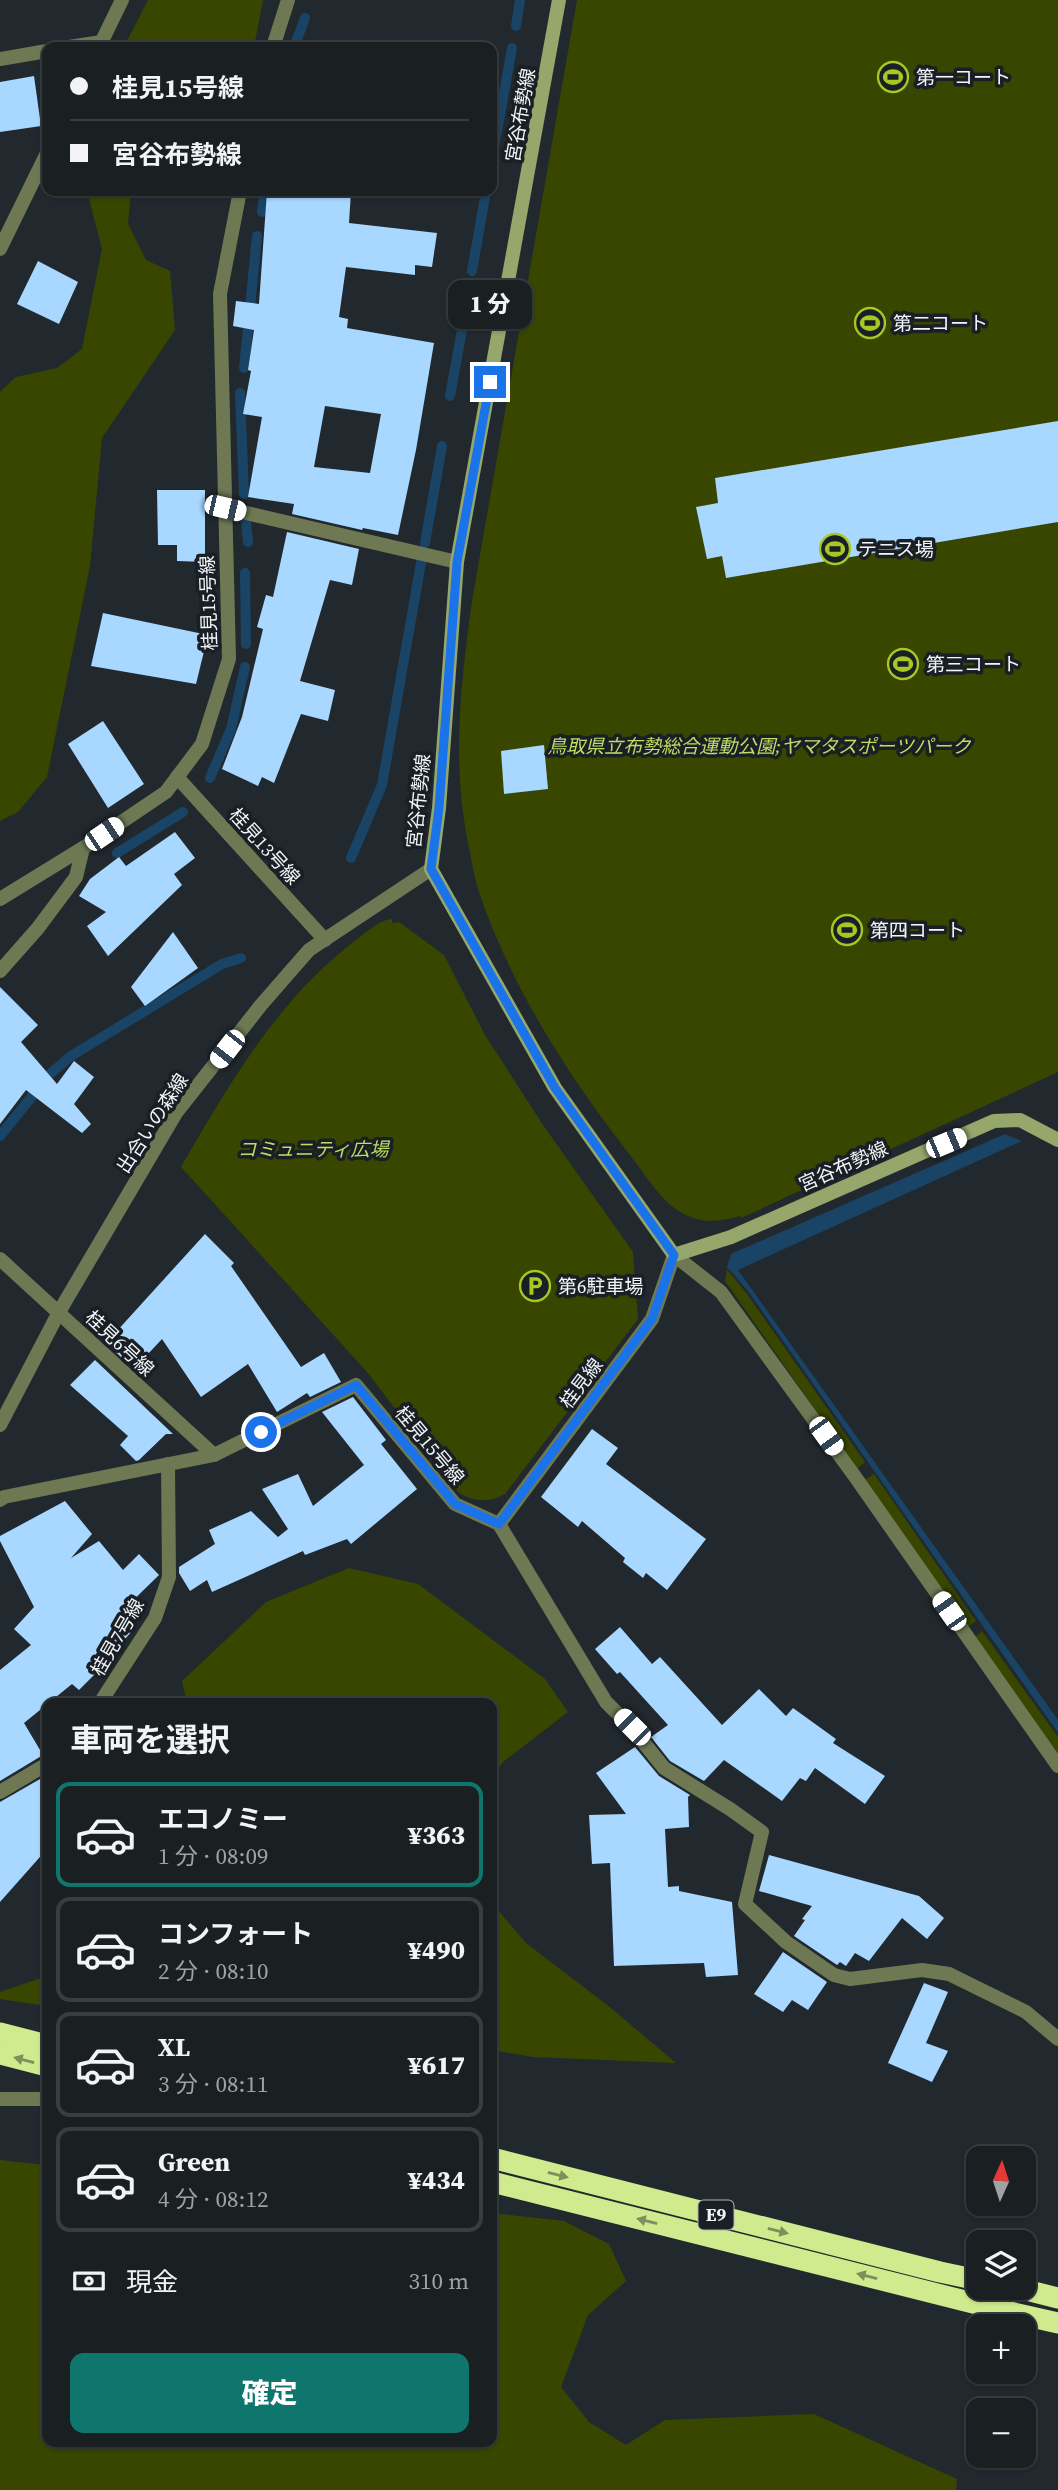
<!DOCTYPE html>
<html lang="ja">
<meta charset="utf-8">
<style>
body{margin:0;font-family:"Source Serif 4","Noto Sans JP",serif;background:#272c2f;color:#f1f3f6;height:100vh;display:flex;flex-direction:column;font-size:26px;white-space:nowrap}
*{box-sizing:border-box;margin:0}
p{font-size:23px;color:#9fa2a5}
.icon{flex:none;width:38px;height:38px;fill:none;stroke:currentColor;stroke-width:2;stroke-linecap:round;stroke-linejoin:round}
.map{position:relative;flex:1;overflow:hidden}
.drawer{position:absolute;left:42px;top:1698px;width:455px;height:749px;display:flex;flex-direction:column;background:#1a1f22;border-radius:14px;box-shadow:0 2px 5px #0004,0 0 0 2px #383d40}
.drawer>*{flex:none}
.hud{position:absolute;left:42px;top:42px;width:455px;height:154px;border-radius:14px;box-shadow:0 2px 5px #0004,0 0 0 2px #383d40;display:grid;align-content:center;height:154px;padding:0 28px;background:#1a1f22}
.needle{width:46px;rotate:3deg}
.buttons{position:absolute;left:966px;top:2146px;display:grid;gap:14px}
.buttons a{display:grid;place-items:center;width:70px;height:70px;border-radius:14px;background:#1a1f22;box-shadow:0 2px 5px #0004,0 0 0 2px #383d40;font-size:35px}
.end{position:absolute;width:32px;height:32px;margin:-16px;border:9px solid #1a73e8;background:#fff;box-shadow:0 0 0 4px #fff}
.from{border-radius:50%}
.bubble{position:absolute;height:49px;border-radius:14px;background:#1a1f22;box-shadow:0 2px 5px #0004,0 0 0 2px #383d40;font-size:23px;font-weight:800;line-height:49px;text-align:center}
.car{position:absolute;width:21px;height:42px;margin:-21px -10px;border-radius:9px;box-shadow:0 0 5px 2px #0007;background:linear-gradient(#fff 24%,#345 0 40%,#fff 0 76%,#345 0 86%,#fff 0)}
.hud b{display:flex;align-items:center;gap:24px;height:66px;font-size:26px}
.hud b+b{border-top:2px solid #383d40}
.hud i{width:18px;height:18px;background:#f1f3f6}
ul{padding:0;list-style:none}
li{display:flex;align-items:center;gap:21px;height:105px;margin:0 14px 10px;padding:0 14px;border:4px solid #383d40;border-radius:14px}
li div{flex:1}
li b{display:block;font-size:26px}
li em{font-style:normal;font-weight:800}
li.current{border-color:#0f766e}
li>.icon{width:63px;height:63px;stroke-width:1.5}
h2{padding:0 28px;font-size:32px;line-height:84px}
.pay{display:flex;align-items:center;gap:18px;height:77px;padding:0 28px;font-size:26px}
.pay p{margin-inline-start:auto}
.button{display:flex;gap:14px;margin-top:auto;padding:14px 28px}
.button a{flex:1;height:80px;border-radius:14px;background:#0f766e;color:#fff;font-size:28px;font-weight:800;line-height:80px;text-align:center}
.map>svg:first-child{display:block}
.green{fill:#384600}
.water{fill:#194465}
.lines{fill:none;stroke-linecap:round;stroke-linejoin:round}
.stream{stroke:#194465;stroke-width:10}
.building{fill:#a8d7ff;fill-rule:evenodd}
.lane{stroke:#6e7954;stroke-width:14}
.street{stroke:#6e7954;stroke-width:14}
.secondary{stroke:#95a76b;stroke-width:14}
.highway{stroke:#d0eb8d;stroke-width:21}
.oneway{fill:#7e8f5e}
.route{stroke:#1a73e8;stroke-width:9}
.labels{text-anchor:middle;stroke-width:7;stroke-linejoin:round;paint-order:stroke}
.shield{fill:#191f24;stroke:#b0b5b9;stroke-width:2}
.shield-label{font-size:18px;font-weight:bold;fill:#f1f5f9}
.poi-label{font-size:19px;fill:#f1f5f9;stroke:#191f24;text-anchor:start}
.street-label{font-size:19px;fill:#f1f5f9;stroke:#191f24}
.park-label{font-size:19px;font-style:italic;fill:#bedd63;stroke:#191f24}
</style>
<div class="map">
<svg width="1058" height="2490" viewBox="0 0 1058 2490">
<rect width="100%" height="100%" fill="#22292e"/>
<g class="green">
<path d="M148 0H263L254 47H124Z"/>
<path d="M577 0H1058V1072L741 1218 740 1216C721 1221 707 1224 688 1216 663 1205 647 1177 630 1155 569 1077 513 990 480 895 474 877 471 857 467 838 452 758 461 682 472 601Z"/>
<path d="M87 191H131L128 224 146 260 170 271 175 330 102 438 90 566 47 777 18 812 0 821V392L16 377 57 368 82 349 102 249Z"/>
<path d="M392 919V923L399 922 444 955 485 1035 543 1125 633 1252 638 1319 505 1494C488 1503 476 1502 459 1493L368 1373 181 1167C230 1083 277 1000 356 940 368 931 377 921 392 919Z"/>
<path d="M727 1269 747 1294 865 1462 857 1469 725 1281Z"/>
<path d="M874 1474 976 1621 968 1627 864 1480Z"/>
<path d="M349 1568 418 1584 545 1679 568 1712 503 1762 492 1776V1703H187L182 1681 266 1602Z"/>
<path d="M982 1631 1058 1737V1756L975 1637Z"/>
<path d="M492 1903 526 1943 611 2008 676 2063 533 2057 492 2050Z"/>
<path d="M47 1976V2006L0 1999V1992Z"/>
<path d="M0 2160 47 2165V2441H492V2213L564 2221 609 2244 626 2281 588 2315 561 2387 589 2422 626 2445 665 2420 814 2414 957 2479 956 2490H0Z"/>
</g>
<path class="water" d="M1005 1134 1022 1141 738 1270 1058 1720V1733L748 1291 727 1267 731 1254Z"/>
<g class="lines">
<g class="stream">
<path d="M516 26 520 0"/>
<path d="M294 47 305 18"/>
<path d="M492 159 512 48"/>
<path d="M262 212 265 191"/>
<path d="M472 271 486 191"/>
<path d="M244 368 257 236"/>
<path d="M240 393 244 494"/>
<path d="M450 396 468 297"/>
<path d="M246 521 248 542"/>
<path d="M425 543 442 446"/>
<path d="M245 573 246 644"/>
<path d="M210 778 231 729 245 667"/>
<path d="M117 853 183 812"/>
<path d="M351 858 382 785 422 557"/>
<path d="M0 1136 50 1074 71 1056 222 964 241 958"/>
</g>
</g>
<g class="building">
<path d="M34 76 41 126 0 132V82Z"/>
<path d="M267 191H351L349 223 437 233 432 267 415 265V275L346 267 339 317 348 319 347 328 434 343 416 450 398 535 363 528 362 530 292 514 294 504 248 497 262 417 243 414 251 371 248 370 254 330 233 326 236 301 259 304ZM325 406 381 414 370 473 314 467Z"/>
<path d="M38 261 78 282 59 324 17 304Z"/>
<path d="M1058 421V522L726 578 722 556 707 559 696 507 718 503 715 478Z"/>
<path d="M157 490H205V562L177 561V545H158Z"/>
<path d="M287 532 359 549 352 585 330 580 300 681 335 690 328 721 301 714 274 783 262 777 258 786 222 769 242 717 263 629 257 627 266 595 273 597Z"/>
<path d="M103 613 208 635 196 684 91 666Z"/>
<path d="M103 721 144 784 108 808 68 744Z"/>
<path d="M544 745 548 789 504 794 501 751Z"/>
<path d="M175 832 195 858 174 874 182 885 108 956 87 926 106 912 79 896 90 879 119 857 126 866Z"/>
<path d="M173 932 198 968 145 1006 131 987Z"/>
<path d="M0 987 38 1025 21 1042 57 1084 74 1061 94 1077 74 1104 91 1124 82 1133 26 1090 0 1124Z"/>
<path d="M205 1234 234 1263 231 1266 301 1367 324 1353 341 1382 310 1397 307 1393 277 1412 248 1364 201 1397 162 1339 134 1369 106 1343Z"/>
<path d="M95 1360 173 1434H166L139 1460 136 1461 120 1445 128 1436 70 1385Z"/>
<path d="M353 1397 386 1440 381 1444 417 1489 351 1544 347 1539 305 1555 303 1551 212 1592 207 1580 190 1591 179 1573V1567L215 1544 209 1530 251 1511 278 1537 288 1529 262 1489 298 1474 313 1506 364 1465 322 1412Z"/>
<path d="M592 1429 618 1448 606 1464 706 1539 667 1590 646 1573 643 1578 623 1562 625 1558 582 1521 578 1527 541 1497Z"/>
<path d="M65 1501 92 1534 71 1558 99 1541 123 1570 139 1554 159 1575 115 1618 131 1632 99 1670 79 1690 72 1684 24 1723 43 1755 0 1781V1670L31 1645 14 1629 34 1607 0 1541V1536Z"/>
<path d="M620 1627 652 1664 660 1657 722 1725 759 1689 786 1716 793 1708 836 1739 833 1743 885 1776 865 1804 815 1768 806 1781 800 1778 782 1801 724 1760 704 1781 670 1761 651 1737 668 1725 620 1672 617 1674 595 1649Z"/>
<path d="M635 1747 659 1776 690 1795 688 1797 689 1827 665 1829 668 1887 679 1886V1891L732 1902 738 1975 706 1977 704 1963 614 1966 610 1863 592 1864 589 1815 626 1814 596 1773Z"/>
<path d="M47 1775V1849L0 1902V1802Z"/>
<path d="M769 1855 919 1896 944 1918 927 1939 902 1918 869 1961 855 1953 846 1966 840 1962 837 1965 794 1936 805 1920 802 1919 812 1906 759 1891Z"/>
<path d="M783 1952 827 1982 808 2010 792 2000 783 2012 754 1994Z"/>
<path d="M924 1983 948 1992 926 2043 948 2051 932 2082 888 2063Z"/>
</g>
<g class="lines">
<path class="lane" d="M0 2099H47"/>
<g class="street">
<path d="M69 47 102 42"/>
<path d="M99 47 122 0"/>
<path d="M273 47 288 0"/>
<path d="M0 59 47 51"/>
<path d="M0 249 47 153"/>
<path d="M225 508 457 562"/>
<path d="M177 777 325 940"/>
<path d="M0 899 83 848"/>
<path d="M0 971 38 928 76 877 83 848 166 792 202 744 229 659 220 294 240 191"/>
<path d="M0 1259 214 1455"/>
<path d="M0 1425 59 1312 176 1113 261 1005 309 950 431 869"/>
<path d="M0 1500 4 1497 214 1455 356 1385 455 1504 499 1524 606 1702 631 1727 664 1768 730 1809 762 1832 745 1904 786 1942 834 1975 850 1979 922 1970 949 1974 1026 2012 1058 2039"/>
<path d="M499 1524 652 1319 674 1255 721 1292 856 1478 1058 1766"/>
<path d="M100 1703 155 1618 169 1577 168 1464"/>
<path d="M0 1792 47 1764"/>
</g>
<path class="secondary" d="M559 0 457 562 439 808 431 869 555 1088 674 1255 731 1237 994 1121 1020 1120 1058 1140"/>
<g class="highway">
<path d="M0 2033 47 2045"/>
<path d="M0 2054 47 2066"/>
<path d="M492 2158 940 2272 978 2280"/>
<path d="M492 2182 1001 2310 1058 2323"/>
<path d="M1014 2287 1058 2298"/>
</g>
</g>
<defs><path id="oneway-solid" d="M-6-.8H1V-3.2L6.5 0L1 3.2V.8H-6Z" transform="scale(1.75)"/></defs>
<g class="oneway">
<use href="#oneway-solid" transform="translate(24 2060) rotate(-165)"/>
<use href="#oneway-solid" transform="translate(558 2175) rotate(14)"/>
<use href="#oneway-solid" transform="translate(647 2221) rotate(-166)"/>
<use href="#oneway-solid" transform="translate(778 2231) rotate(14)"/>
<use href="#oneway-solid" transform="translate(867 2276) rotate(-166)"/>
</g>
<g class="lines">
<path class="route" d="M261 1432 356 1385 455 1504 499 1524 652 1319 674 1255 555 1088 431 869 439 808 457 562 490 382"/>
</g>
<defs>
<g id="stadium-ring" transform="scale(1.575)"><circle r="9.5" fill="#191f24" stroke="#a5c822" stroke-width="1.5"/><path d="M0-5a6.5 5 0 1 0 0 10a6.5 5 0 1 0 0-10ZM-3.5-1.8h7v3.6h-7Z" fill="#a5c822"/></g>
<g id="parking-ring" transform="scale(1.575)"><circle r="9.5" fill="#191f24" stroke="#a5c822" stroke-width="1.5"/><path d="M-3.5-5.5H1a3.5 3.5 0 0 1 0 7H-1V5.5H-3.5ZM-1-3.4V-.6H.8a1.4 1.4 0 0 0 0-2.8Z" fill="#a5c822"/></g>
</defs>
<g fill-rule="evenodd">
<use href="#stadium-ring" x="893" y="77"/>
<use href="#stadium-ring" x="870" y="323"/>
<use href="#stadium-ring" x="835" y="549"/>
<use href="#stadium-ring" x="903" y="664"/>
<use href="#stadium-ring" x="847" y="930"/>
<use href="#parking-ring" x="535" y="1286"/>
</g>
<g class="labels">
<rect class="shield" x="698.5" y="2200.5" width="35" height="29" rx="5"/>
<g class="shield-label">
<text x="716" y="2221">E9</text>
</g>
<g class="poi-label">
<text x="916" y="84">第一コート</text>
<text x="893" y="330">第二コート</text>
<text x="858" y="556">テニス場</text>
<text x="926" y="671">第三コート</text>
<text x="870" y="937">第四コート</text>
<text x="558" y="1293">第6駐車場</text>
</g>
<g class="street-label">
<text transform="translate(520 115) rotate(-80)" y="7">宮谷布勢線</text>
<text transform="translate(208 603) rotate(-92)" y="7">桂見15号線</text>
<text transform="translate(418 801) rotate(-84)" y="7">宮谷布勢線</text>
<text transform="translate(265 846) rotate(48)" y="7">桂見13号線</text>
<text transform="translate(152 1123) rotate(-57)" y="7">出合いの森線</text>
<text transform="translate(843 1166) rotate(-24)" y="7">宮谷布勢線</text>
<text transform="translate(120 1343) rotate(43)" y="7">桂見6号線</text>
<text transform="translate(581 1383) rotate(-53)" y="7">桂見線</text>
<text transform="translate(430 1445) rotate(50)" y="7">桂見15号線</text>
<text transform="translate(117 1637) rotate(-60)" y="7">桂見7号線</text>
</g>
<g class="park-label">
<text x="759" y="753">鳥取県立布勢総合運動公園;ヤマタスポーツパーク</text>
<text x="313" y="1156">コミュニティ広場</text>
</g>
</g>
</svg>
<div class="buttons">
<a><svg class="needle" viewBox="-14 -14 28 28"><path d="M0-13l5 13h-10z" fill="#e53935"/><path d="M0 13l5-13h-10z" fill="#9fa2a5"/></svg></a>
<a><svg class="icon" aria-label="layers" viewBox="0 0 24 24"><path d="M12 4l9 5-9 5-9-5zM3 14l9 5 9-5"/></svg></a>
<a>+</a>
<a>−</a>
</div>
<i class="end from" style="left:261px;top:1432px"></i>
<i class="end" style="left:490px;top:382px"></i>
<div class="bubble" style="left:448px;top:280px;width:84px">1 分</div>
<i class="car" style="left:225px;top:508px;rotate:103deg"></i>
<i class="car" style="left:104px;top:834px;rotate:56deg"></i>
<i class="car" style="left:227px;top:1049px;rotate:218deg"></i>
<i class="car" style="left:946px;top:1143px;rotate:67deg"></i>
<i class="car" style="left:826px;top:1436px;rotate:144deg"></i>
<i class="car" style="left:949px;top:1611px;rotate:325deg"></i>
<i class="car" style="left:632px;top:1727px;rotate:315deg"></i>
<div class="hud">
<b><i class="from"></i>桂見15号線</b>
<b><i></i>宮谷布勢線</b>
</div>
<section class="drawer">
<h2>車両を選択</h2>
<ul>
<li class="current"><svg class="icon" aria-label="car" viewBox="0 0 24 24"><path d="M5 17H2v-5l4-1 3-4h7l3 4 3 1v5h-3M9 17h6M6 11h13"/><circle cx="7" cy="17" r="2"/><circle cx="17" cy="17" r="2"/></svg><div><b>エコノミー</b><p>1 分 · 08:09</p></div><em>¥363</em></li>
<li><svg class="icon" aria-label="car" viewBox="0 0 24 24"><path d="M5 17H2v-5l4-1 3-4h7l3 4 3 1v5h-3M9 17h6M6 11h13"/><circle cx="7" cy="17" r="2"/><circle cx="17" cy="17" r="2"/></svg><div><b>コンフォート</b><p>2 分 · 08:10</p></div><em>¥490</em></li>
<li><svg class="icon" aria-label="car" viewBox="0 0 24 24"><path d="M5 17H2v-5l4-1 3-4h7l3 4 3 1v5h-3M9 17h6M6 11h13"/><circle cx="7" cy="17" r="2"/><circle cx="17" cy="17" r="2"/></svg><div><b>XL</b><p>3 分 · 08:11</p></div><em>¥617</em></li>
<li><svg class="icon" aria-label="car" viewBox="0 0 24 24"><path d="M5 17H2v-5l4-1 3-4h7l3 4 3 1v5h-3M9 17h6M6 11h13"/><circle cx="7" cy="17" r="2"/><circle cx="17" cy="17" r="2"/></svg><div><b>Green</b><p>4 分 · 08:12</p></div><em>¥434</em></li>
</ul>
<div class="pay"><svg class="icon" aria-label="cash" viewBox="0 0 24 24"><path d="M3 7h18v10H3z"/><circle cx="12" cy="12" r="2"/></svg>現金<p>310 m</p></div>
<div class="button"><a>確定</a></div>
</section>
</div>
